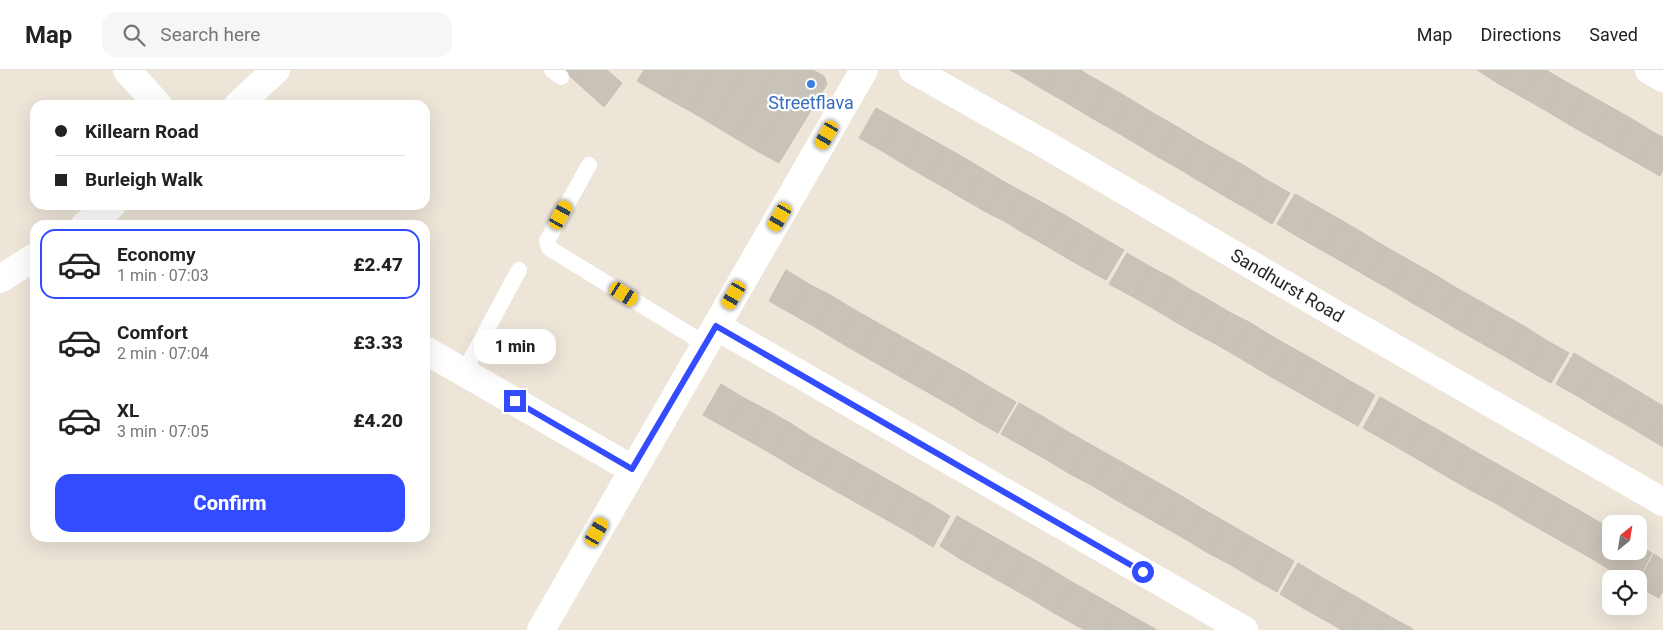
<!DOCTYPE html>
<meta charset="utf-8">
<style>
body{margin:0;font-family:Roboto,sans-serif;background:#f6f6f6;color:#222;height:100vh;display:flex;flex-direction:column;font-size:19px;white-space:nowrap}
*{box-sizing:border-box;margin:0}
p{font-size:16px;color:#767676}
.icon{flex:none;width:28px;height:28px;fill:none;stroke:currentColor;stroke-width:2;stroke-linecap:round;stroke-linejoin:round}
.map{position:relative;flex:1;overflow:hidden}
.sheet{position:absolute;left:30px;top:150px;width:400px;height:322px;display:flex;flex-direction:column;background:#fff;border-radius:15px;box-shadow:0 5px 20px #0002}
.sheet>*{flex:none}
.guide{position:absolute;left:30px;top:30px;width:400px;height:110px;border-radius:15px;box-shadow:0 5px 20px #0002;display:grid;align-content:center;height:110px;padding:0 25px;background:#fff}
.needle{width:32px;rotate:30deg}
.tools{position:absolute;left:1602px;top:445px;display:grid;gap:10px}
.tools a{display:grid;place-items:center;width:45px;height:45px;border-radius:10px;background:#fff;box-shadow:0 5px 20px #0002;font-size:25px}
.end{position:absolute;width:22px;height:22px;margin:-11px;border:6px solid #334cff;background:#fff;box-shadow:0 0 0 2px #fff}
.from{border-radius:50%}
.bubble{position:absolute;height:35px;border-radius:15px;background:#fff;box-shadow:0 5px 20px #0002;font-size:16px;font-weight:800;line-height:35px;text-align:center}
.car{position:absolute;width:15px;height:30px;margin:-15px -8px;border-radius:6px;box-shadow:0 0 4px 1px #0007;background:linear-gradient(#f5c518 24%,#345 0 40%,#f5c518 0 76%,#345 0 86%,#f5c518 0)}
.guide b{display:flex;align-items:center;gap:18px;height:48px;font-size:19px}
.guide b+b{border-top:1px solid #e0e0e0}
.guide i{width:12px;height:12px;background:#222}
ul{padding:9px 0 0;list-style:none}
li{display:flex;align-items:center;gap:15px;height:70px;margin:0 10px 8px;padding:0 15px;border:2px solid transparent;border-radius:15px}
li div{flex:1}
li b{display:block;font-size:19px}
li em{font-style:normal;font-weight:800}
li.on{border-color:#334cff}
li>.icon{width:45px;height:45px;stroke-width:1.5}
.button{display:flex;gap:10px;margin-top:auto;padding:10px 25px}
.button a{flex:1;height:58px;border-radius:15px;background:#334cff;color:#fff;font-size:20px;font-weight:800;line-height:58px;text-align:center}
header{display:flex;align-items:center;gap:30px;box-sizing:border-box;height:70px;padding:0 25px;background:#fff;border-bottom:1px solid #e0e0e0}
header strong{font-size:24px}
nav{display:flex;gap:28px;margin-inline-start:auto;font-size:18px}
.search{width:350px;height:45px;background:#f6f6f6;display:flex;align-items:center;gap:12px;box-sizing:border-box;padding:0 18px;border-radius:15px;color:#767676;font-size:19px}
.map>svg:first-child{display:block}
.building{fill:#c8c2b8;stroke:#c8c1b2}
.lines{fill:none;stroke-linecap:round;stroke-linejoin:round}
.service{stroke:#fff;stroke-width:16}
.minor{stroke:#fff;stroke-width:28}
.tertiary{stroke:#fff;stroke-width:28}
.route{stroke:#334cff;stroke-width:6}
.shop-dot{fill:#3f7fe0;stroke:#fff;stroke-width:2}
.labels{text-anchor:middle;stroke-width:4.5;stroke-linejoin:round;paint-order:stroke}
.shop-label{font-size:18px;fill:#366cbe;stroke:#fff}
.street-label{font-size:18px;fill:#282828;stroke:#fff}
</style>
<header>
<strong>Map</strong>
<div class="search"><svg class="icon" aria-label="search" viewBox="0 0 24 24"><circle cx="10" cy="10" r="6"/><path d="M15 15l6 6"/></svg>Search here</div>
<nav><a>Map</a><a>Directions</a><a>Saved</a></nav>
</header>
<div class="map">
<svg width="1663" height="560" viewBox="0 0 1663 560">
<rect width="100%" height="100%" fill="#ede5d8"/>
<g class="building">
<path d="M563 0H583L574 10Z"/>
<path d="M583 0H607L622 13 604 37 574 10Z"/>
<path d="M644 0H684L668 29 637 11Z"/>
<path d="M684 0H713L690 41 668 29Z"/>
<path d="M713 0H744L712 54 690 41Z"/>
<path d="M744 0H774L735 68 712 54Z"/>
<path d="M774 0H804L757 81 735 68Z"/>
<path d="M804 0H813L824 6 827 14 779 93 757 81Z"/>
<path d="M1010 0H1025L1021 6Z"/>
<path d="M1025 0H1056L1044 20 1021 6Z"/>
<path d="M1056 0H1081L1085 3 1067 33 1044 20Z"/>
<path d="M1477 0H1507L1499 14Z"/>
<path d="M1507 0H1538L1522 27 1499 14Z"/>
<path d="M1538 0H1546L1563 10 1545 40 1522 27Z"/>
<path d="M1085 3 1108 16 1090 47 1067 33Z"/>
<path d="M1563 10 1586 23 1568 54 1545 40Z"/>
<path d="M1108 16 1130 29 1113 60 1090 47Z"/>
<path d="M1586 23 1609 36 1591 67 1568 54Z"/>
<path d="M1130 29 1153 43 1135 73 1113 60Z"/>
<path d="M1609 36 1632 49 1614 80 1591 67Z"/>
<path d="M876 38 899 51 882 81 859 68Z"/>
<path d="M1153 43 1176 56 1158 87 1135 73Z"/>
<path d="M1632 49 1655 63 1637 93 1614 80Z"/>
<path d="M899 51 922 64 905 95 882 81Z"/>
<path d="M1176 56 1199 70 1181 100 1158 87Z"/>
<path d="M1655 63 1663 67V100L1660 106 1637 93Z"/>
<path d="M922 64 945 77 927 108 905 95Z"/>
<path d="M1199 70 1222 83 1204 114 1181 100Z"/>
<path d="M945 77 963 87 945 118 927 108Z"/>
<path d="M1222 83 1245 96 1226 127 1204 114Z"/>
<path d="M963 87 983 99 965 130 945 118Z"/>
<path d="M1245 96 1267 110 1249 140 1226 127Z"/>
<path d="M983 99 1003 111 986 142 965 130Z"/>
<path d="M1267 110 1290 123 1272 154 1249 140Z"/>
<path d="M1003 111 1021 121 1004 151 986 142Z"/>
<path d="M1021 121 1043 133 1025 164 1004 151Z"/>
<path d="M1295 124 1318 137 1300 168 1277 154Z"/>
<path d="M1043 133 1063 144 1045 175 1025 164Z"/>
<path d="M1318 137 1341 150 1323 181 1300 168Z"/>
<path d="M1063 144 1083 156 1065 187 1045 175Z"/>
<path d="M1341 150 1363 163 1346 194 1323 181Z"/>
<path d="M1083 156 1103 168 1086 199 1065 187Z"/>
<path d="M1363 163 1386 177 1368 207 1346 194Z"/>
<path d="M1103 168 1124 180 1106 210 1086 199Z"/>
<path d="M1386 177 1409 190 1391 220 1368 207Z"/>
<path d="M1127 183 1151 197 1133 227 1109 214Z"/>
<path d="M1409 190 1432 203 1414 234 1391 220Z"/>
<path d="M1151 197 1172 208 1154 239 1133 227Z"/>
<path d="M786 200 809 214 792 244 769 231Z"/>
<path d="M1432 203 1455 217 1437 247 1414 234Z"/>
<path d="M1172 208 1191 220 1174 251 1154 239Z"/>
<path d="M809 214 832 226 815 257 792 244Z"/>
<path d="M1455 217 1478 230 1460 261 1437 247Z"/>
<path d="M1191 220 1211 231 1193 262 1174 251Z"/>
<path d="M832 226 855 240 838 271 815 257Z"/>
<path d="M1478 230 1501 243 1483 274 1460 261Z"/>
<path d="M1211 231 1229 242 1212 272 1193 262Z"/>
<path d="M855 240 878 253 860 284 838 271Z"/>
<path d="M1229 242 1251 253 1233 284 1212 272Z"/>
<path d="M1501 243 1524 256 1506 287 1483 274Z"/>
<path d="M878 253 901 266 883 297 860 284Z"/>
<path d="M1251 253 1270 265 1253 296 1233 284Z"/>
<path d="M1524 256 1546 270 1528 300 1506 287Z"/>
<path d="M1270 265 1291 277 1273 308 1253 296Z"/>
<path d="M901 266 924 279 906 310 883 297Z"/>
<path d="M1546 270 1569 283 1551 313 1528 300Z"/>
<path d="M1291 277 1309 287 1291 318 1273 308Z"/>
<path d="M924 279 947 292 929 323 906 310Z"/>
<path d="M1574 283 1597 297 1579 327 1556 314Z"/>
<path d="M1309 287 1330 299 1312 330 1291 318Z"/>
<path d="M947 292 970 305 952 336 929 323Z"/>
<path d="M1597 297 1620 310 1602 341 1579 327Z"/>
<path d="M1330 299 1352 312 1335 343 1312 330Z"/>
<path d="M970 305 993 319 975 350 952 336Z"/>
<path d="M1620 310 1643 324 1625 354 1602 341Z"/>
<path d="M1352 312 1375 325 1358 356 1335 343Z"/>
<path d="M721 314 744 328 726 358 703 345Z"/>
<path d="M993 319 1016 332 998 363 975 350Z"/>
<path d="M1643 324 1663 336V342L1648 368 1625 354Z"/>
<path d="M1380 327 1403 340 1386 371 1363 358Z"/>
<path d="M744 328 767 340 749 371 726 358Z"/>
<path d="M1019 333 1042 346 1024 377 1001 364Z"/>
<path d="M767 340 790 353 772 384 749 371Z"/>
<path d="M1403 340 1424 352 1407 383 1386 371Z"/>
<path d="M1663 342V377L1648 368Z"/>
<path d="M1042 346 1065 360 1047 390 1024 377Z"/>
<path d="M1424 352 1447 365 1429 396 1407 383Z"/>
<path d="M790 353 812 367 795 398 772 384Z"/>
<path d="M1065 360 1088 373 1070 404 1047 390Z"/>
<path d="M1447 365 1469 378 1451 409 1429 396Z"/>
<path d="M812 367 835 380 818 411 795 398Z"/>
<path d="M1088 373 1111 386 1093 416 1070 404Z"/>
<path d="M1469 378 1492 391 1474 422 1451 409Z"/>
<path d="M835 380 858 393 841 424 818 411Z"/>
<path d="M1111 386 1134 399 1116 430 1093 416Z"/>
<path d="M1492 391 1515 404 1497 434 1474 422Z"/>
<path d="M858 393 881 406 864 437 841 424Z"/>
<path d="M1134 399 1157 412 1139 443 1116 430Z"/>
<path d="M1515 404 1538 417 1520 448 1497 434Z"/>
<path d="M881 406 904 419 887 450 864 437Z"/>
<path d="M1157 412 1180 425 1162 456 1139 443Z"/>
<path d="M1538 417 1561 430 1543 461 1520 448Z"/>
<path d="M904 419 927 432 910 463 887 450Z"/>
<path d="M1180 425 1203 439 1185 469 1162 456Z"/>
<path d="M1561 430 1584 443 1566 474 1543 461Z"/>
<path d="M927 432 950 446 933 477 910 463Z"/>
<path d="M1203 439 1226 452 1208 483 1185 469Z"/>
<path d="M1584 443 1607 457 1589 487 1566 474Z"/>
<path d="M957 446 980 459 962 490 940 476Z"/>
<path d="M1226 452 1248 465 1231 495 1208 483Z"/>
<path d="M1607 457 1611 459V481H1623L1612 501 1589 487Z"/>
<path d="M980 459 1003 472 985 503 962 490Z"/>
<path d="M1248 465 1271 478 1254 509 1231 495Z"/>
<path d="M1003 472 1026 485 1008 516 985 503Z"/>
<path d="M1639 475 1652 483 1638 509H1626L1612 501 1623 481H1639Z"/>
<path d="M1271 478 1294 491 1277 522 1254 509Z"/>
<path d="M1654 484 1663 490V521L1659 528 1639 517V510Z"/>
<path d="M1026 485 1049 498 1031 529 1008 516Z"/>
<path d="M1298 493 1321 507 1303 538 1280 524Z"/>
<path d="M1049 498 1072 512 1054 543 1031 529Z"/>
<path d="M1321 507 1344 520 1326 551 1303 538Z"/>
<path d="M1072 512 1095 525 1077 556 1054 543Z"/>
<path d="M1344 520 1367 533 1351 560H1342L1326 551Z"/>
<path d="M1095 525 1118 538 1105 560H1085L1077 556Z"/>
<path d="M1367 533 1389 546 1381 560H1351Z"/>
<path d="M1118 538 1141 551 1136 560H1105Z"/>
<path d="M1389 546 1413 559 1412 560H1381Z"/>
<path d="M1141 551 1157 560H1136Z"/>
</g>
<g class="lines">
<g class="service">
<path d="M552 0 561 7"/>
<path d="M589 95 547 171 549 178 705 274"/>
<path d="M464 302 519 200"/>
</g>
<g class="minor">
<path d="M127 0 158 35"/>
<path d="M1649 0 1663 8"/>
<path d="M238 35 276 0"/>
<path d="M85 155 112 135"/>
<path d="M0 209 35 187"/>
<path d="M716 256 1244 560"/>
<path d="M425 280 632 399"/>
<path d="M541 560 864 0"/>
</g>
<path class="tertiary" id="s1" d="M913 0 1048 76 1332 242 1663 432"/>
</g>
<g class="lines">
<path class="route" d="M515 331 632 399 716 256 1143 502"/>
</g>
<circle class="shop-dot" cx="811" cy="14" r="5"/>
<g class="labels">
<g class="shop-label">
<text x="811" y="39">Streetflava</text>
</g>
<g class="street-label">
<text dy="6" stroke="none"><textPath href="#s1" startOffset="432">Sandhurst Road</textPath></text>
</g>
</g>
</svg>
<div class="tools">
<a><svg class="needle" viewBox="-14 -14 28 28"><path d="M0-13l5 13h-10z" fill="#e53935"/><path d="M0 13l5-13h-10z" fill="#767676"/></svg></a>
<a><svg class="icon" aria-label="locate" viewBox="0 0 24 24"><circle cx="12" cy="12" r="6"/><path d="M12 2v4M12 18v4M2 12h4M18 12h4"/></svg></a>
</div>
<i class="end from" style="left:1143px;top:502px"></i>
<i class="end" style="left:515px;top:331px"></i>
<div class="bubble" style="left:474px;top:259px;width:82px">1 min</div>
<i class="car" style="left:827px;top:65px;rotate:210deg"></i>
<i class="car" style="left:561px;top:145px;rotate:29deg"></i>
<i class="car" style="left:780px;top:147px;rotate:210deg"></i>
<i class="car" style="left:624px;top:224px;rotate:122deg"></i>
<i class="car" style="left:734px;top:225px;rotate:210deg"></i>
<i class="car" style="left:597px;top:462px;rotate:30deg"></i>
<div class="guide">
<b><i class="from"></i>Killearn Road</b>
<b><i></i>Burleigh Walk</b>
</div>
<section class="sheet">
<ul>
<li class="on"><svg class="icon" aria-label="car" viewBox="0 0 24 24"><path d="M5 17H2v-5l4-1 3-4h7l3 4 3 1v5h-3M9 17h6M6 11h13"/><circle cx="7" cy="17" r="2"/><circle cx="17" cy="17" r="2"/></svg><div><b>Economy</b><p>1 min · 07:03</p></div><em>£2.47</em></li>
<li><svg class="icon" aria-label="car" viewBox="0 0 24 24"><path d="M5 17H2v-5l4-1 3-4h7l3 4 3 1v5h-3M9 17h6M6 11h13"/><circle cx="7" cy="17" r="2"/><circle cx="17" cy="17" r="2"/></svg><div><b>Comfort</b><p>2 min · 07:04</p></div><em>£3.33</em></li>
<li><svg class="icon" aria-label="car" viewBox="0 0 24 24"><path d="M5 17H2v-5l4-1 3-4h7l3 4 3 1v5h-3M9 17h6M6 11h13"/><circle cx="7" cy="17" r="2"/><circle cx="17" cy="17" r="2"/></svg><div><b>XL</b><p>3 min · 07:05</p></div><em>£4.20</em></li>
</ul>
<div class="button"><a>Confirm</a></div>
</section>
</div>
